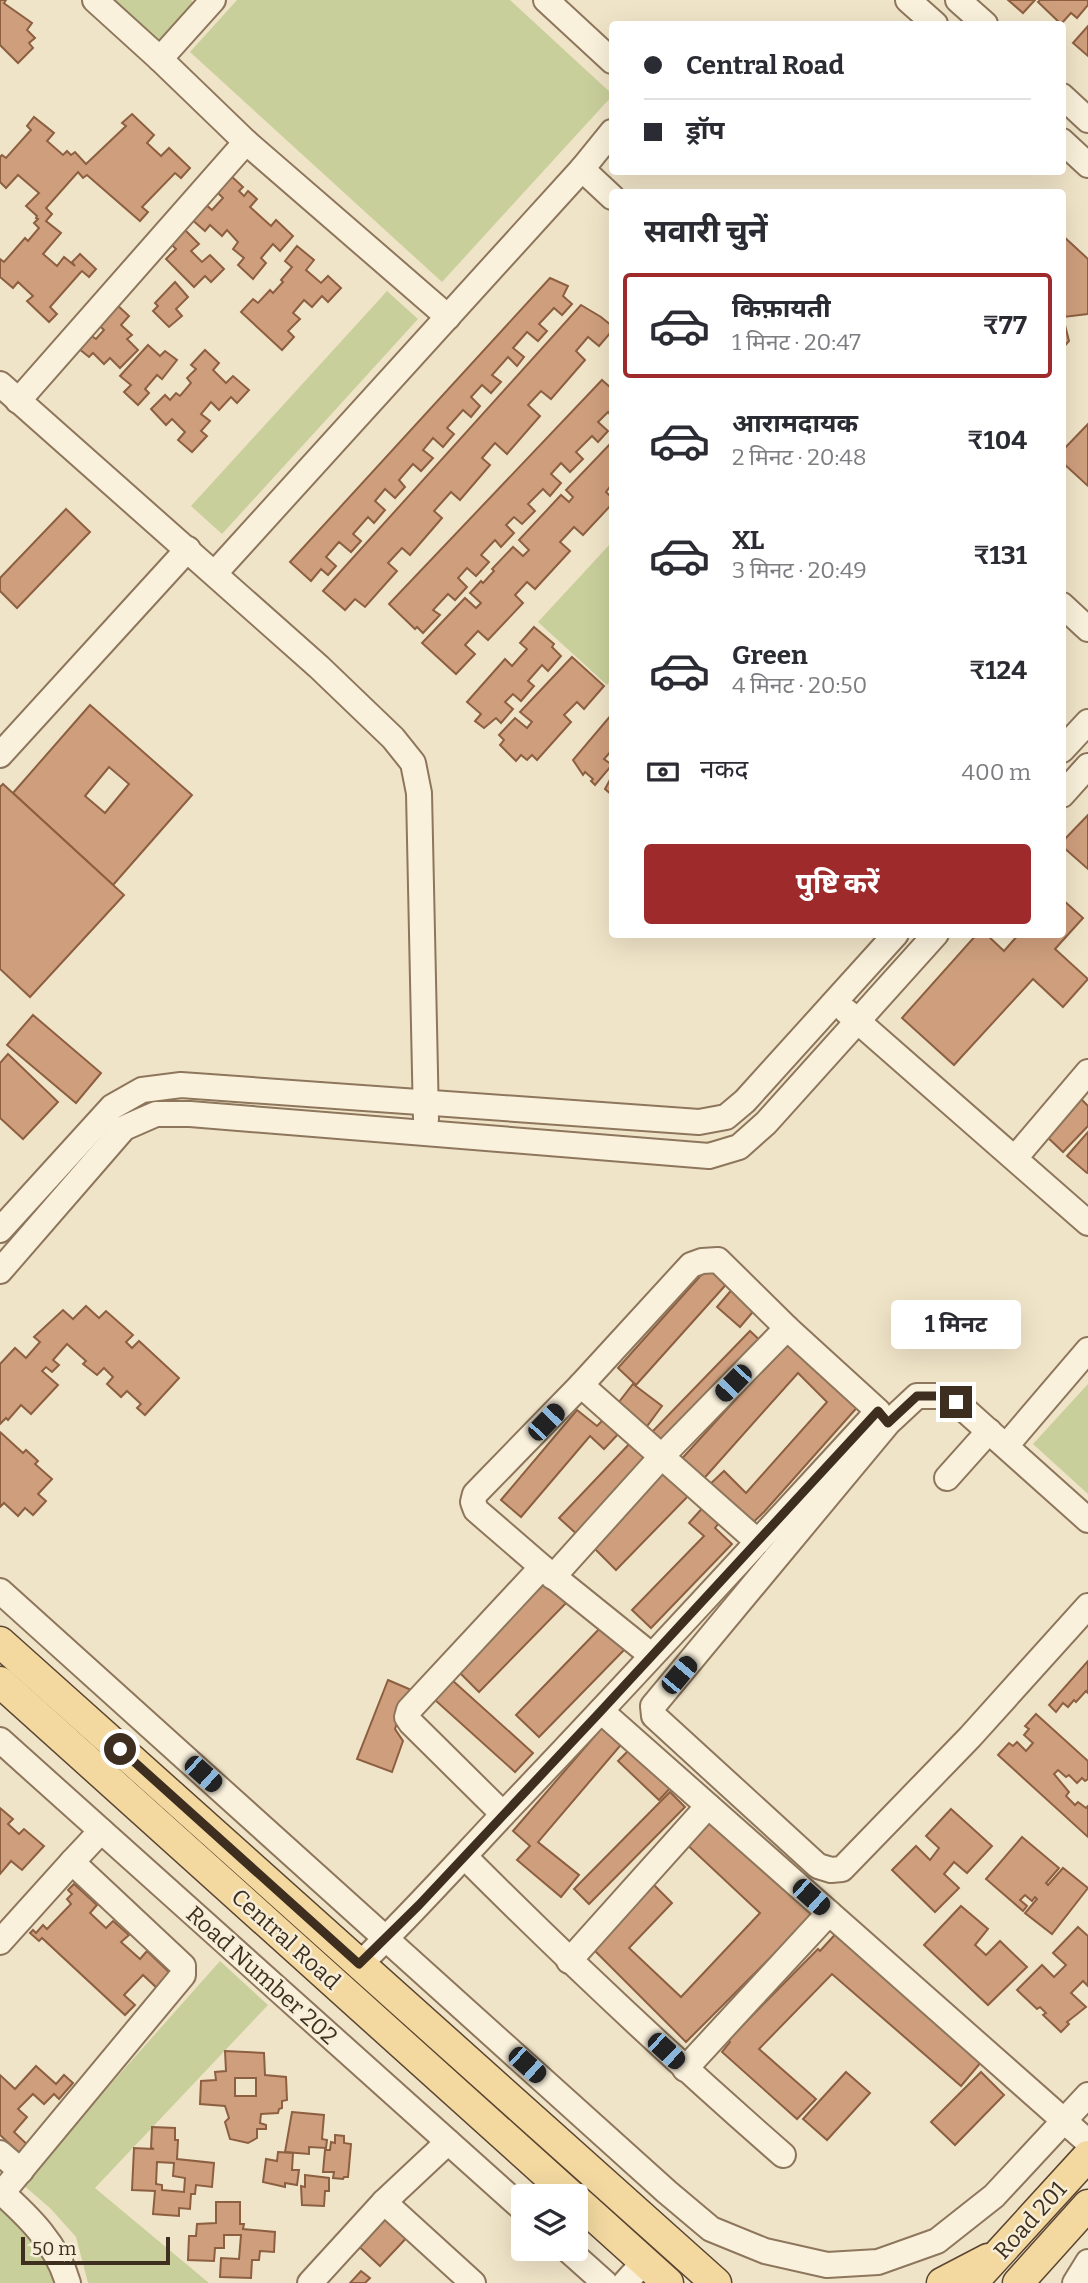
<!DOCTYPE html>
<html lang="hi">
<meta charset="utf-8">
<style>
body{margin:0;font-family:Bitter,"Noto Sans Devanagari",serif;background:#f7f7f7;color:#2b2b33;height:100vh;display:flex;flex-direction:column;font-size:26px;white-space:nowrap}
*{box-sizing:border-box;margin:0}
p{font-size:23px;color:#7c7c81}
.icon{flex:none;width:38px;height:38px;fill:none;stroke:currentColor;stroke-width:2;stroke-linecap:round;stroke-linejoin:round}
.map{position:relative;flex:1;overflow:hidden}
.sheet{position:absolute;left:609px;top:189px;width:457px;height:749px;display:flex;flex-direction:column;background:#fff;border-radius:7px;box-shadow:0 7px 28px #0002}
.sheet>*{flex:none}
.hud{position:absolute;left:609px;top:21px;width:457px;height:154px;border-radius:7px;box-shadow:0 7px 28px #0002;display:grid;align-content:center;height:154px;padding:0 35px;background:#fff}
.controls{position:absolute;left:511px;top:2184px;display:grid;gap:14px}
.controls a{display:grid;place-items:center;width:77px;height:77px;border-radius:7px;background:#fff;box-shadow:0 7px 28px #0002;font-size:35px}
.scale{position:absolute;left:21px;bottom:18px;width:149px;box-sizing:border-box;padding-left:7px;border:4px solid #3d2e20;border-top:0;font-size:19px;line-height:24px;white-space:nowrap;color:#3d2e20;-webkit-text-stroke:5px #f7eed8;paint-order:stroke}
.end{position:absolute;width:32px;height:32px;margin:-16px;border:9px solid #3d2e20;background:#fff;box-shadow:0 0 0 4px #fff}
.from{border-radius:50%}
.bubble{position:absolute;height:49px;border-radius:7px;background:#fff;box-shadow:0 7px 28px #0002;font-size:23px;font-weight:700;line-height:49px;text-align:center}
.car{position:absolute;width:21px;height:42px;margin:-21px -10px;border-radius:9px;box-shadow:0 0 5px 2px #0007;background:linear-gradient(#222 24%,#8ab4d8 0 40%,#222 0 76%,#8ab4d8 0 86%,#222 0)}
.hud b{display:flex;align-items:center;gap:24px;height:66px;font-size:26px}
.hud b+b{border-top:2px solid #e1e1e2}
.hud i{width:18px;height:18px;background:#2b2b33}
ul{padding:0;list-style:none}
li{display:flex;align-items:center;gap:21px;height:105px;margin:0 14px 10px;padding:0 21px;border:4px solid transparent;border-radius:7px}
li div{flex:1}
li b{display:block;font-size:26px}
li em{font-style:normal;font-weight:700}
li.active{border-color:#9e2a2b}
li>.icon{width:63px;height:63px;stroke-width:1.5}
h2{padding:0 35px;font-size:32px;line-height:84px}
.pay{display:flex;align-items:center;gap:18px;height:77px;padding:0 35px;font-size:26px}
.pay p{margin-inline-start:auto}
.action{display:flex;gap:14px;margin-top:auto;padding:14px 35px}
.action a{flex:1;height:80px;border-radius:7px;background:#9e2a2b;color:#fff;font-size:28px;font-weight:700;line-height:80px;text-align:center}
.map>svg:first-child{display:block}
.green{fill:#c9cf9b}
.building{fill:#cf9f7d;stroke:#8d5f41;stroke-width:2;fill-rule:evenodd}
.lines{fill:none;stroke-linecap:round;stroke-linejoin:round}
.minor-casing{stroke:#8d765c;stroke-width:28}
.major-casing{stroke:#5b4430;stroke-width:33}
.minor{stroke:#faf1dc;stroke-width:24}
.major{stroke:#f3d9a0;stroke-width:30}
.route{stroke:#3d2e20;stroke-width:9}
.labels{text-anchor:middle;stroke-width:5;stroke-linejoin:round;paint-order:stroke}
.street-label{font-size:23px;fill:#3d2e20;stroke:#f7eed8}
</style>
<div class="map">
<svg width="1088" height="2283" viewBox="0 0 1088 2283">
<rect width="100%" height="100%" fill="#f0e4c8"/>
<g class="green">
<path d="M114 0H191L194 3 161 42Z"/>
<path d="M237 0H510L612 94V96L442 282 190 52Z"/>
<path d="M387 291 418 319 222 534 191 506Z"/>
<path d="M612 542V679L607 685 538 622Z"/>
<path d="M1088 1384V1494L1033 1444Z"/>
<path d="M220 1961 268 2005 95 2188 209 2283H88L76 2237 50 2208 22 2184Z"/>
<path d="M0 2206 47 2248 62 2283H0Z"/>
</g>
<g class="building">
<path d="M0 0H6L4 3 5 4 32 23 27 30 35 38 29 43 33 48 18 63 0 45Z"/>
<path d="M1008 0H1035L1023 13Z"/>
<path d="M1040 0H1088V5L1077 18 1071 13 1061 24 1038 2Z"/>
<path d="M1088 26V56L1073 43Z"/>
<path d="M132 114 154 135 147 143 161 156 169 148 190 168 181 178 175 173 142 207 148 212 140 221 87 175 83 178 78 172 46 208 52 214 46 221 61 233 43 254 57 266 64 257 75 266 72 262 80 254 96 269 89 277 82 271 80 273 50 307 57 314 49 322 27 301 33 296 18 282 13 288 0 277V259L4 262 25 238 28 241 39 228 34 223 38 219 36 218 37 216 26 206 39 193 18 175 6 188 0 182V157L2 155 6 158 31 130 27 126 34 117 54 133 47 141 63 155 67 151 71 155 75 152 86 164 126 126 122 123Z"/>
<path d="M230 175 243 187 239 191 244 196 248 191 257 199 250 207 271 226 276 220 293 236 280 251 273 244 261 258 266 263 253 279 238 265 244 258 233 249 238 242 227 230 222 236 210 225 205 231 190 218 204 203 212 210 223 198 216 191Z"/>
<path d="M185 230 199 244 191 251 202 262 210 255 224 269 211 282 205 276 194 287 166 259 176 249 171 244Z"/>
<path d="M1062 235 1088 259V314L1063 317 1069 341 1062 349Z"/>
<path d="M297 246 314 260 306 270 321 283 328 276 341 288 328 302 322 296 312 307 304 300 293 313 300 319 288 331 294 337 282 350 241 312 253 299 258 303 270 290 273 293 283 282 281 280 292 267 285 261Z"/>
<path d="M550 278 568 286 563 296 572 304 562 315 554 308 539 324 547 331 538 341 527 332 513 348 524 357 517 366 508 357 492 375 501 382 491 393 482 385 471 397 480 406 471 417 463 410 447 428 454 434 443 447 433 438 423 450 433 458 421 471 413 464 399 480 405 487 395 498 385 489 375 501 385 510 374 523 368 517 353 534 361 541 351 552 339 542 326 557 336 566 328 575 321 569 311 581 290 562Z"/>
<path d="M175 282 188 297 176 309 182 316 169 327 153 311 158 306 155 303Z"/>
<path d="M116 304 129 316 121 325 132 335 127 339 138 350 120 368 110 358 104 364 93 353 89 357 78 348 89 334 96 339 104 330 98 324Z"/>
<path d="M581 305 601 317 612 326V331L599 346 588 337 576 351 585 360 551 399 541 391 528 405 540 416 507 454 495 443 482 458 490 465 460 500 451 492 434 511 442 518 410 555 402 548 388 563 397 571 365 607 355 599 345 610 323 591Z"/>
<path d="M148 345 160 356 165 351 177 360 162 379 157 375 145 389 149 393 138 405 124 392 131 385 120 376Z"/>
<path d="M205 350 219 363 213 370 226 383 233 376 249 390 237 403 231 397 219 410 211 402 201 414 210 421 201 431 207 436 192 452 178 440 185 432 172 419 166 425 151 409 165 395 170 400 176 393 180 396 191 383 187 378 196 369 191 365Z"/>
<path d="M602 380 612 389V417L608 412 598 422 608 431 598 442 592 436 576 452 583 459 570 472 561 463 551 474 561 483 550 496 543 489 528 504 535 511 522 524 514 517 506 525 514 533 501 547 495 540 481 555 489 562 476 576 467 568 458 578 467 587 455 600 448 594 433 610 440 615 423 633 417 627 415 629 389 604Z"/>
<path d="M1088 424V486L1062 462V451Z"/>
<path d="M611 443 612 445V484L606 492 612 498V504L583 535 574 527 560 542 570 551 535 589 527 582 515 595 523 603 488 640 478 631 465 645 475 654 456 674 422 643 465 598 476 608 481 603 470 593 481 581 483 583 494 571 492 569 513 547 523 556 529 550 519 540 561 495 569 502 573 497 566 490Z"/>
<path d="M66 509 90 532 17 608 0 591V578Z"/>
<path d="M534 627 554 644 552 647 561 656 548 671 542 665 528 681 534 686 521 701 513 694 505 702 513 709 501 723 496 718 484 728 475 721 481 714 467 702 505 659 512 666 527 649 520 643Z"/>
<path d="M572 657 604 686 584 709 577 702 564 715 571 722 537 760 532 755 527 760 521 755 516 761 500 745 504 740 499 735 515 718 527 728 532 722 520 712Z"/>
<path d="M90 705 192 795 113 885 13 793ZM109 767 129 784 105 813 85 796Z"/>
<path d="M612 714V750L604 759 612 765 595 785 591 781 593 779 585 772 583 775 573 760Z"/>
<path d="M612 776V795L605 789Z"/>
<path d="M3 784 124 895 30 997 0 969V787Z"/>
<path d="M1088 815V869L1062 846V842Z"/>
<path d="M1062 899 1083 918 1055 949 1088 979 1063 1007 1033 979 954 1065 902 1018 977 934H986L1004 951 1019 934H1062Z"/>
<path d="M33 1015 101 1073 76 1103 7 1045Z"/>
<path d="M8 1054 58 1102 23 1139 0 1118V1063Z"/>
<path d="M1078 1096 1088 1106V1126L1063 1152 1043 1133Z"/>
<path d="M1088 1132V1172L1087 1173 1067 1156Z"/>
<path d="M712 1263 731 1279 636 1385 618 1368Z"/>
<path d="M734 1287 757 1307 740 1327 717 1307Z"/>
<path d="M86 1306 99 1318 106 1311 133 1335 126 1342 132 1348 139 1341 179 1378 145 1415 137 1408 141 1404 127 1391 121 1397 107 1384 113 1377 104 1368 97 1375 83 1364 86 1361 67 1344 53 1360 59 1365 52 1372 46 1367 42 1371 58 1385 31 1414 21 1405 8 1420 6 1418 0 1424V1364L15 1348 26 1358 40 1342 34 1337 63 1310 73 1319Z"/>
<path d="M750 1331 766 1346 668 1448 652 1432Z"/>
<path d="M791 1339 861 1403 764 1512 746 1529 706 1488 724 1471 746 1493 827 1402 798 1373 699 1484 677 1464Z"/>
<path d="M633 1384 662 1406 642 1433 612 1411Z"/>
<path d="M577 1410 597 1426 607 1416 622 1430 604 1449 590 1436 521 1517 501 1500Z"/>
<path d="M0 1432 23 1453 26 1450 38 1461 35 1464 52 1479 38 1494 46 1501 33 1515 25 1508 18 1516 4 1503 0 1507Z"/>
<path d="M633 1440 653 1459 579 1536 559 1518Z"/>
<path d="M668 1467 693 1491 616 1570 592 1546Z"/>
<path d="M706 1504 723 1518 715 1528 732 1544 651 1628 632 1610 704 1536 689 1523Z"/>
<path d="M548 1580 569 1600 479 1692 458 1671Z"/>
<path d="M604 1624 627 1647 539 1737 516 1715Z"/>
<path d="M1088 1661V1693L1086 1691 1076 1702 1074 1700 1068 1707 1063 1703 1056 1712 1049 1705Z"/>
<path d="M388 1680 416 1692 401 1711 395 1729 403 1741 392 1772 357 1759Z"/>
<path d="M452 1680 533 1753 515 1772 435 1700Z"/>
<path d="M1036 1714 1088 1761V1779L1085 1781 1082 1778 1077 1783 1069 1775 1066 1777 1058 1770 1054 1774 1069 1792 1066 1796 1075 1805 1078 1802 1086 1808 1088 1806V1837L998 1755 1009 1743 1013 1746 1017 1742 1026 1751 1033 1743 1024 1735 1029 1729 1025 1726Z"/>
<path d="M606 1723 625 1740 538 1842 579 1875 561 1897 517 1860 530 1846 513 1831Z"/>
<path d="M634 1745 675 1783 659 1800 618 1761Z"/>
<path d="M670 1792 685 1807 589 1904 574 1889Z"/>
<path d="M0 1808 13 1819 8 1824 19 1834 24 1829 44 1846 22 1870 11 1861 0 1874Z"/>
<path d="M951 1809 992 1846 967 1873 954 1862 944 1874 959 1888 935 1912 892 1870 916 1846 930 1860 939 1848 926 1836Z"/>
<path d="M707 1812 815 1913 686 2042 592 1948 651 1882 672 1903 629 1948 681 1997 760 1913 681 1839Z"/>
<path d="M1022 1837 1059 1868 1046 1883 1048 1885 1063 1868 1088 1888 1052 1934 1025 1913 1037 1899 1035 1897 1032 1901 1025 1895 1020 1900 1027 1906 1023 1911 986 1879Z"/>
<path d="M74 1884 97 1905 90 1913 106 1928 113 1921 129 1935 121 1942 140 1959 147 1951 172 1975 158 1989 143 1975 124 1995 135 2005 125 2015 42 1938 39 1941 30 1933 33 1930 36 1933 43 1925 47 1929 71 1904 67 1899 72 1894 68 1890Z"/>
<path d="M961 1906 988 1929 975 1945 986 1955 1000 1941 1027 1967 988 2005 924 1945Z"/>
<path d="M1078 1927 1088 1936V1986L1083 1981 1071 1993 1086 2007 1067 2022 1069 2024 1061 2032 1043 2015 1046 2013 1040 2007 1037 2009 1017 1990 1042 1965 1054 1977 1066 1965 1053 1953Z"/>
<path d="M841 1928 987 2055 961 2086 832 1974 759 2049 816 2099 797 2119 722 2052 730 2042 728 2040 818 1949 820 1951Z"/>
<path d="M225 2051 264 2053 265 2075 286 2077 287 2100 282 2101V2108L279 2109 278 2113 261 2114 260 2123 266 2125V2129H257V2138L248 2143 230 2139 225 2122 229 2118 225 2106 200 2104 201 2081 216 2080 215 2072 226 2071ZM235 2078H256V2096H235Z"/>
<path d="M36 2066 56 2084 64 2075 73 2083 59 2099 54 2094 44 2104 33 2094 18 2109 27 2117 14 2132 34 2151 26 2159 0 2135V2075L15 2089Z"/>
<path d="M846 2072 870 2093 827 2140 803 2119Z"/>
<path d="M981 2072 1004 2095 955 2145 931 2122Z"/>
<path d="M292 2112 324 2115 322 2139 327 2140 326 2148 309 2147V2154L285 2152Z"/>
<path d="M152 2127 175 2128V2140H178L177 2159 214 2163 212 2187 196 2185 195 2194H191L190 2209 179 2208V2216L153 2214 155 2191 132 2190 134 2148 154 2149 151 2148ZM157 2162 174 2163 173 2176 185 2178 184 2192 162 2190V2185L156 2184Z"/>
<path d="M335 2135 344 2136V2143L351 2144 348 2177H344L343 2179 333 2178 334 2172H323L325 2150H330L331 2142 335 2143Z"/>
<path d="M278 2152 293 2153 292 2170H299L297 2185 285 2183V2187L263 2182 266 2159 277 2161Z"/>
<path d="M305 2175 329 2178V2191H325L324 2206 302 2205 301 2186 305 2187Z"/>
<path d="M216 2202H240V2224H244L243 2229 275 2232 274 2252 260 2251 259 2260H252L251 2278 220 2277 221 2258 239 2259 241 2235H224V2248H215L214 2261 188 2260 189 2236H196L197 2224 216 2223Z"/>
<path d="M384 2207 412 2232 380 2266 353 2241Z"/>
<path d="M361 2271 370 2278 365 2283H350Z"/>
</g>
<g class="lines">
<g class="minor-casing">
<g id="minor">
<path d="M95 0 160 59 246 142 448 317"/>
<path d="M546 0 612 61"/>
<path d="M908 0 935 24"/>
<path d="M958 0 985 24"/>
<path d="M160 59 213 0"/>
<path d="M1062 96 1088 120"/>
<path d="M1062 141 1088 165"/>
<path d="M582 169 612 197"/>
<path d="M0 384 319 667 393 738 413 763 419 793 426 1119"/>
<path d="M18 401 246 142"/>
<path d="M215 573 582 169 612 132"/>
<path d="M1062 605 1088 629"/>
<path d="M1062 750 1088 722"/>
<path d="M0 755 188 549"/>
<path d="M1062 795 1088 766"/>
<path d="M846 1011 1088 1223"/>
<path d="M1015 1158 1088 1072"/>
<path d="M0 1230 112 1107 142 1090 181 1085 699 1122 726 1117 745 1101 896 934"/>
<path d="M0 1271 124 1128 156 1114H190L709 1156 739 1147 766 1123 936 934"/>
<path d="M1006 1446 1088 1350"/>
<path d="M947 1478 989 1431"/>
<path d="M1088 1520 956 1402 938 1396H917L888 1423 653 1706 654 1716 818 1866 831 1870 842 1869 970 1737 1088 1606"/>
<path d="M543 1568 651 1655"/>
<path d="M553 1577 662 1456 787 1328"/>
<path d="M0 1591 667 2192 711 2229 765 2251 827 2265 878 2262 937 2241 994 2196 1088 2095"/>
<path d="M601 1711 1088 2142"/>
<path d="M0 1740 523 2209"/>
<path d="M503 1814 411 1723 407 1717 409 1710 542 1567 476 1510 473 1502 475 1494 581 1385"/>
<path d="M465 1857C568 1960 673 2059 783 2155"/>
<path d="M72 1862 101 1831"/>
<path d="M0 1942 72 1862 183 1966V1975L2 2193"/>
<path d="M569 1961 708 1806"/>
<path d="M360 1964C412 1914 460 1860 510 1807 634 1677 756 1544 878 1411L787 1328 718 1260 702 1261 691 1265 581 1385 758 1542"/>
<path d="M685 2069 829 1913"/>
<path d="M0 2153 21 2171"/>
<path d="M0 2191C29 2217 57 2244 68 2283"/>
<path d="M384 2202 448 2142"/>
<path d="M567 2249 605 2283"/>
<path d="M310 2283 384 2202 473 2283"/>
<path d="M625 2283 644 2262"/>
<path d="M1075 2283 1088 2262"/>
</g>
</g>
<g class="major-casing">
<g id="major">
<path d="M0 1642 716 2283"/>
<path d="M0 1682 571 2196"/>
<path d="M576 2200 668 2283"/>
<path d="M942 2283 988 2259"/>
<path d="M972 2283 1088 2156"/>
<path d="M1018 2283 1088 2205"/>
</g>
</g>
<use href="#minor" class="minor"/>
<use href="#major" class="major"/>
</g>
<g class="lines">
<path class="route" d="M120 1749 359 1964 419 1905 601 1711 878 1411 888 1423 917 1396H939L956 1402"/>
</g>
<g class="labels">
<g class="street-label">
<text transform="translate(286 1939) rotate(42)" y="8">Central Road</text>
<text transform="translate(262 1975) rotate(42)" y="8">Road Number 202</text>
<text transform="translate(1030 2220) rotate(-48)" y="8">Road 201</text>
</g>
</g>
</svg>
<div class="controls">
<a><svg class="icon" aria-label="layers" viewBox="0 0 24 24"><path d="M12 4l9 5-9 5-9-5zM3 14l9 5 9-5"/></svg></a>
</div>
<div class="scale">50 m</div>
<i class="end from" style="left:120px;top:1749px"></i>
<i class="end" style="left:956px;top:1402px"></i>
<div class="bubble" style="left:891px;top:1300px;width:130px">1 मिनट</div>
<i class="car" style="left:733px;top:1383px;rotate:224deg"></i>
<i class="car" style="left:546px;top:1422px;rotate:44deg"></i>
<i class="car" style="left:679px;top:1675px;rotate:40deg"></i>
<i class="car" style="left:203px;top:1774px;rotate:132deg"></i>
<i class="car" style="left:811px;top:1897px;rotate:132deg"></i>
<i class="car" style="left:666px;top:2051px;rotate:133deg"></i>
<i class="car" style="left:527px;top:2065px;rotate:132deg"></i>
<div class="hud">
<b><i class="from"></i>Central Road</b>
<b><i></i>ड्रॉप</b>
</div>
<section class="sheet">
<h2>सवारी चुनें</h2>
<ul>
<li class="active"><svg class="icon" aria-label="car" viewBox="0 0 24 24"><path d="M5 17H2v-5l4-1 3-4h7l3 4 3 1v5h-3M9 17h6M6 11h13"/><circle cx="7" cy="17" r="2"/><circle cx="17" cy="17" r="2"/></svg><div><b>किफ़ायती</b><p>1 मिनट · 20:47</p></div><em>₹77</em></li>
<li><svg class="icon" aria-label="car" viewBox="0 0 24 24"><path d="M5 17H2v-5l4-1 3-4h7l3 4 3 1v5h-3M9 17h6M6 11h13"/><circle cx="7" cy="17" r="2"/><circle cx="17" cy="17" r="2"/></svg><div><b>आरामदायक</b><p>2 मिनट · 20:48</p></div><em>₹104</em></li>
<li><svg class="icon" aria-label="car" viewBox="0 0 24 24"><path d="M5 17H2v-5l4-1 3-4h7l3 4 3 1v5h-3M9 17h6M6 11h13"/><circle cx="7" cy="17" r="2"/><circle cx="17" cy="17" r="2"/></svg><div><b>XL</b><p>3 मिनट · 20:49</p></div><em>₹131</em></li>
<li><svg class="icon" aria-label="car" viewBox="0 0 24 24"><path d="M5 17H2v-5l4-1 3-4h7l3 4 3 1v5h-3M9 17h6M6 11h13"/><circle cx="7" cy="17" r="2"/><circle cx="17" cy="17" r="2"/></svg><div><b>Green</b><p>4 मिनट · 20:50</p></div><em>₹124</em></li>
</ul>
<div class="pay"><svg class="icon" aria-label="cash" viewBox="0 0 24 24"><path d="M3 7h18v10H3z"/><circle cx="12" cy="12" r="2"/></svg>नकद<p>400 m</p></div>
<div class="action"><a>पुष्टि करें</a></div>
</section>
</div>
